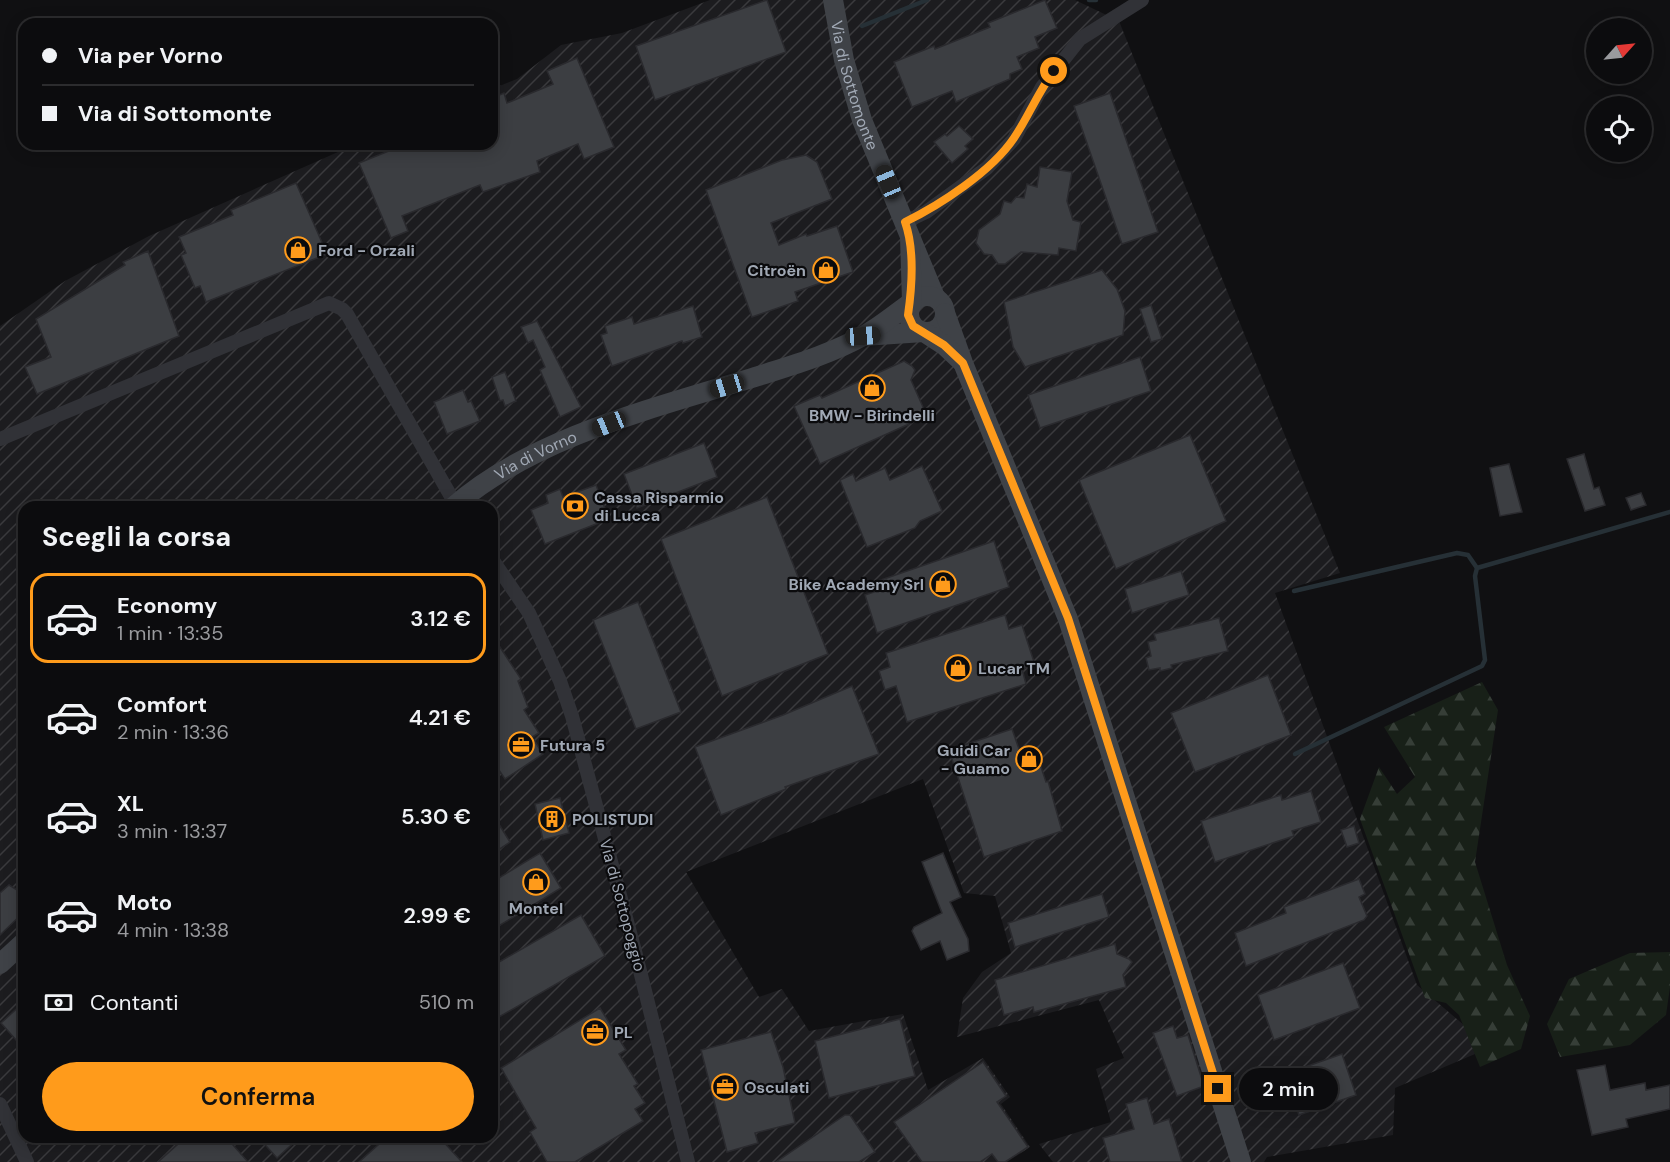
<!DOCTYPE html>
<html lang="it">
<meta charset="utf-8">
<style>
body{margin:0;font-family:"DM Sans",sans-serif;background:#151517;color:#f1f3f6;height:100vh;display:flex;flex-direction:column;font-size:22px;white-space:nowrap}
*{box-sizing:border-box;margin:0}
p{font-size:20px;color:#9a9b9e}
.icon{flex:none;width:33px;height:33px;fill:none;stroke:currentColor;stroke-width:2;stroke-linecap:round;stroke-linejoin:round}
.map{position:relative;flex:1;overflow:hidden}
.details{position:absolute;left:18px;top:501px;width:480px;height:642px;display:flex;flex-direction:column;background:#0c0c0e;border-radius:18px;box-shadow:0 3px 15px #0003,0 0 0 2px #2c2c2e}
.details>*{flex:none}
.top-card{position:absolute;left:18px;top:18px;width:480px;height:132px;border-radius:18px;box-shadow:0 3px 15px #0003,0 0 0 2px #2c2c2e;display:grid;align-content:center;height:132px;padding:0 24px;background:#0c0c0e}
.needle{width:39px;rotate:63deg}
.fabs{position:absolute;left:1586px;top:18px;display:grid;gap:12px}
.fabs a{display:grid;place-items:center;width:66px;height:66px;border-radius:50%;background:#0c0c0e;box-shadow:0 3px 15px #0003,0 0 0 2px #2c2c2e;font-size:30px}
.end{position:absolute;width:27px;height:27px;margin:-14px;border:8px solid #ff9b1b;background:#111;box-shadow:0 0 0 3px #111}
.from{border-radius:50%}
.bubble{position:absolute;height:42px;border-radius:21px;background:#0c0c0e;box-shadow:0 3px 15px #0003,0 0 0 2px #2c2c2e;font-size:20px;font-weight:600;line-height:42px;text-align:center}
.car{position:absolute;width:18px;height:36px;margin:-18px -9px;border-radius:8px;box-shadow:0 0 4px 2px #0007;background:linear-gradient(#222 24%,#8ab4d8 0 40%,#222 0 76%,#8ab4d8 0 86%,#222 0)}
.top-card b{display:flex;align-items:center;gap:21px;height:57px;font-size:22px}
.top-card b+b{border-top:2px solid #2c2c2e}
.top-card i{width:15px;height:15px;background:#f1f3f6}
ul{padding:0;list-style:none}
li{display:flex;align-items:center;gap:18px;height:90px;margin:0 12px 9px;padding:0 12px;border:3px solid transparent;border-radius:18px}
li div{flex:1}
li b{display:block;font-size:22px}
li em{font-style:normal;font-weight:600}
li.active{border-color:#ff9b1b}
li>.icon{width:54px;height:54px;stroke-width:1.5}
h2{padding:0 24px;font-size:27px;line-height:72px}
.pay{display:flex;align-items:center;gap:15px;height:66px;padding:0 24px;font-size:22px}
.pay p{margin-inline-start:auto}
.cta{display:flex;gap:12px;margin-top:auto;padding:12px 24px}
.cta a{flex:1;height:69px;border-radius:36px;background:#ff9b1b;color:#111;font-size:24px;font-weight:600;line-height:69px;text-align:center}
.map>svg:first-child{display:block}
.industrial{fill:url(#industrial-furrows);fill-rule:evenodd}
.forest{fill:url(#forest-firs)}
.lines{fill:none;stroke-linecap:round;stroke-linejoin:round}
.stream{stroke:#263036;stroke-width:4.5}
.building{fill:#3c3e42;stroke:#2a2a2e;stroke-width:1.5}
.street{stroke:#313237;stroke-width:14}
.secondary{stroke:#3f4247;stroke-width:20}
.route{stroke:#ff9b1b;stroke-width:8}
.labels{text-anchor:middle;stroke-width:4.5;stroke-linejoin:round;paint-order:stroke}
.street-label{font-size:16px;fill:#a0a8b4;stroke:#0b0b0d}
.poi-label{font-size:16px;font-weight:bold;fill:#a0a8b4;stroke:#0b0b0d;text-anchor:start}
</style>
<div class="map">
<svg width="1670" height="1162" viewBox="0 0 1670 1162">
<defs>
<pattern id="industrial-furrows" width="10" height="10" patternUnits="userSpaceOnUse" patternTransform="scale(1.5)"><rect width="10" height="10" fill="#1c1c1f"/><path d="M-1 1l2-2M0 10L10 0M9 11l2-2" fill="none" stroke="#3a3a3d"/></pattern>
<pattern id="forest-firs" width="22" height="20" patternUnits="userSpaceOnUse" patternTransform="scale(1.5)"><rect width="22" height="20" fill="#182018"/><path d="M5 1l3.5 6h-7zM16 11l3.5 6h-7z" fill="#363e37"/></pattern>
</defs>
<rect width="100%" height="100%" fill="#101012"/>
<path class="industrial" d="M710 0H1075L1119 21 1340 573 1275 593 1417 985 1465 1026 1475 1054 1395 1088 1393 1135 1267 1157 1264 1162H1053L1039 1144 1111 1122 1096 1069 1124 1058 1099 1000 957 1037 963 998 982 972 1011 953 995 896 964 893 923 779 686 872 759 997 782 989 809 1031 903 1014 928 1090 983 1058 1010 1097 1001 1104 1030 1147 1007 1162H0V326L65 281 149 236 356 144H492V89L517 79 561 45 622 33ZM24 507H492V1137H24Z"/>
<g class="forest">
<path d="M1482 682 1498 710 1475 862 1507 965 1530 1016 1521 1049 1480 1067 1459 1015 1446 1003 1425 998 1360 819 1379 767 1397 794 1415 777 1384 727Z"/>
<path d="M1670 952V987L1666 1015 1630 1045 1560 1057 1547 1024 1569 979 1630 953Z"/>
</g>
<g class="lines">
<g class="stream">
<path d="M1089 0H1096"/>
<path d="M862 26 927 0"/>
<path d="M1477 568 1670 512"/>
<path d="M1294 591 1457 553 1468 555 1477 568 1475 576 1485 660 1482 666 1295 754"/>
</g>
</g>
<g class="building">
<path d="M767 0 786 52 655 100 636 46Z"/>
<path d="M1045 0 1057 28 1035 37 1039 48 1017 57 1022 69 1010 74V79L956 102 952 91 912 107 894 62 934 46 935 49 990 27 988 23Z"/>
<path d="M577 58 614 147 584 159 578 144 537 161 540 172 483 192 480 185 402 216 408 231 391 238 359 163 406 144H492V98L504 93 507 103 553 84 547 71Z"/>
<path d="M1110 93 1158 232 1122 244 1074 106Z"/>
<path d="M959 126 973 139 965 146 968 149 952 163 934 142 945 134 947 136Z"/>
<path d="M806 155 817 162 832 199 771 223 779 245 806 234 807 236 837 226 853 272 795 292 798 301 752 317 706 190 782 160Z"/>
<path d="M1040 167 1072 172 1067 201 1073 220 1081 222 1076 251 1059 248 1058 255 1021 252 1005 264H998L992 255 984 254 976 243 979 230 1000 214 1004 201 1011 203 1016 197 1024 198 1027 184 1037 187Z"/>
<path d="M296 183 327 254 206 302 200 286 195 288 181 255 186 253 179 237 233 215 231 210Z"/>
<path d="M148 251 179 336 37 394 25 367 51 357 36 319 125 265 123 262Z"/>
<path d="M1102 270 1117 289 1125 311 1123 335 1025 367 1013 347 1004 302Z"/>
<path d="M1151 305 1162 339 1151 342 1140 309Z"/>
<path d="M693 306 702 337 683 343 682 341 612 366 601 335 607 333 605 326 632 317 634 324Z"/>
<path d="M537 321 581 407 560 417 540 370 545 367 533 340 528 343 521 327Z"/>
<path d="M1140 357 1151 391 1040 428 1028 395Z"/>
<path d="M904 361 912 366 915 370 911 380 927 416 820 464 794 406 820 395 822 398Z"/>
<path d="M505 372 516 401 505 406 503 400 500 401 492 377Z"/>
<path d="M463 390 468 402 471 401 480 421 447 434 434 402Z"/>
<path d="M1190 435 1226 521 1116 569 1079 480Z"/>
<path d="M704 443 717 477 637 508 624 474Z"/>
<path d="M1584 454 1594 489 1599 487 1605 505 1585 511 1567 459Z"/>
<path d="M1509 464 1522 512 1500 516 1490 468Z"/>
<path d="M922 466 942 511 920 521 915 528 867 547 840 480 853 474 856 481 885 468 890 480Z"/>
<path d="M596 485 609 519 545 544 531 510 548 503 546 495 560 489 563 497Z"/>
<path d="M1641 493 1646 505 1631 510 1626 498Z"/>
<path d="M767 497 828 654 722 696 661 539Z"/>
<path d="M994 541 1009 587 877 633 865 595 880 590 878 581Z"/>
<path d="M1181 571 1189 595 1132 613 1125 589Z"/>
<path d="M638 602 681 712 636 729 593 620Z"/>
<path d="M1005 615 1009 629 1022 625 1035 665 1022 669 1026 684 907 722 896 686 885 690 879 671 890 667 886 653Z"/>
<path d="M1219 618 1228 651 1171 665 1172 668 1160 671V668L1149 670 1146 658 1151 656 1148 642 1156 640 1154 634Z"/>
<path d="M492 635 521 679 518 681 528 707 524 710 539 733 532 737 543 754 505 779 492 760Z"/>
<path d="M1268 675 1291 735 1195 772 1171 713Z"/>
<path d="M852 686 879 754 785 787 786 789 721 815 695 747 783 715Z"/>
<path d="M1012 729 1026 769 1040 764 1046 782 1048 781 1062 831 984 857 949 750Z"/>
<path d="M1311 791 1321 822 1292 831 1294 836 1215 862 1201 821 1281 795 1282 800Z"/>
<path d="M560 798 569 833 543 840 535 804Z"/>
<path d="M492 813 510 842 492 854Z"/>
<path d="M1354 826 1359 843 1347 847 1341 830Z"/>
<path d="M540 853 561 888 492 930V882Z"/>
<path d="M943 853 961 897 950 902 968 939 969 951 947 960 940 941 921 950 912 931 914 927 942 913 922 862Z"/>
<path d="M1359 879 1365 894 1359 897 1367 916 1364 920 1246 966 1235 933 1286 913 1284 907Z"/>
<path d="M9 885 24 894V912L0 935V893Z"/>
<path d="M1102 894 1109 917 1015 947 1008 923Z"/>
<path d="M581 915 605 956 492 1021V966Z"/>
<path d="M1115 944 1117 954 1129 959 1132 962 1123 975 1126 987 1034 1012 1033 1007 1004 1015 995 980Z"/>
<path d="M1343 963 1360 1008 1274 1040 1258 995Z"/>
<path d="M24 1002V1049L1 1023Z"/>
<path d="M600 1008 626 1050 619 1054 638 1084 634 1086 645 1103 635 1109 643 1121 575 1162H547L530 1132 536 1128 501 1068Z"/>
<path d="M900 1019 915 1076 829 1098 815 1041Z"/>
<path d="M1173 1026 1177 1038 1188 1035 1204 1086 1177 1096 1153 1033Z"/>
<path d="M771 1032 783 1067 795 1123 755 1133 758 1143 727 1152 701 1050Z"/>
<path d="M1342 1054 1356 1095 1299 1115 1285 1074Z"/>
<path d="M983 1062 1006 1096 997 1102 1028 1147 1005 1162H998L992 1154 980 1162H922L894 1122Z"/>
<path d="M1605 1065 1610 1090 1645 1083 1646 1090 1670 1085V1109L1626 1119 1628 1127 1592 1135 1577 1070Z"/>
<path d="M1147 1098 1154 1124 1169 1119 1182 1162H1110L1103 1138 1134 1129 1126 1104Z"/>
<path d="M845 1115H850L875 1152 859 1162H776Z"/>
<path d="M186 1137H226L248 1162H158Z"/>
<path d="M258 1137H300L277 1158Z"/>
<path d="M387 1137H439L462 1162H359Z"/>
</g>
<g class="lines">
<g class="street">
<path d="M905 222 926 212 987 168 1014 139 1042 87 1080 39 1142 0"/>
<path d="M0 439 329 303 342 309 347 314 457 507"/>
<path d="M492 559 529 613 560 681 572 716 635 951 688 1162"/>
<path d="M0 1104 27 1162"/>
</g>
<g class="secondary">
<path id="s1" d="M833 0 844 60 862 120 935 297"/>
<circle cx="927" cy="314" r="18"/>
<path d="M945 313 963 363 1068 619 1241 1162"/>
<path d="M863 336 924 332 944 345 961 361"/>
<path id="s2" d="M453 507C531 438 654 408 752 378 789 366 829 355 863 336 880 327 896 313 912 302L910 237"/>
<path d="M0 964 24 942"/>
</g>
</g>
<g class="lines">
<path class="route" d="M1054 71C1038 92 1029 116 1014 138 992 171 940 205 905 222 915 250 912 287 908 315L913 326 944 345 963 363 1068 618 1218 1089"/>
</g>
<defs>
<g id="shop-ring" transform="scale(1.35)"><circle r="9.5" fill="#0b0b0d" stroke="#ff9b1b" stroke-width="1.5"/><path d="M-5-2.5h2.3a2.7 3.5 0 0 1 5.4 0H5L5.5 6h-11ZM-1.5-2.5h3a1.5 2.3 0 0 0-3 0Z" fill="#ff9b1b"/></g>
<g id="bank-ring" transform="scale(1.35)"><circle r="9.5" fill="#0b0b0d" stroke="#ff9b1b" stroke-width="1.5"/><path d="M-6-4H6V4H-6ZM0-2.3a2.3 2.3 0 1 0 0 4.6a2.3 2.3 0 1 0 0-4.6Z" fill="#ff9b1b"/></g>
<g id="office-ring" transform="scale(1.35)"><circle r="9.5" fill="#0b0b0d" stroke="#ff9b1b" stroke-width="1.5"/><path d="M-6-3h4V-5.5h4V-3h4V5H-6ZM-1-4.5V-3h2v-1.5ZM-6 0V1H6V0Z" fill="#ff9b1b"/></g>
<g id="building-ring" transform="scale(1.35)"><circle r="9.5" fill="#0b0b0d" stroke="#ff9b1b" stroke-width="1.5"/><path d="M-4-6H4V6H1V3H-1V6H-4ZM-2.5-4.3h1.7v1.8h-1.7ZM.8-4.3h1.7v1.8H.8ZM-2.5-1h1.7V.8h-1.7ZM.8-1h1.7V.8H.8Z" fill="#ff9b1b"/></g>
</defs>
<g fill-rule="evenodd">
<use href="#shop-ring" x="298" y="250"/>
<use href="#shop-ring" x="826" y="270"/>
<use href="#shop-ring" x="872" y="388"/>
<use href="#bank-ring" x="575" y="506"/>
<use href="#shop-ring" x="943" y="584"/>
<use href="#shop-ring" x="958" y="668"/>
<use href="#office-ring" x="521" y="745"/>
<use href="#shop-ring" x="1029" y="759"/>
<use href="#building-ring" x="552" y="819"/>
<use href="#shop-ring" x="536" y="882"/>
<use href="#office-ring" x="595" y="1032"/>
<use href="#office-ring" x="725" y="1087"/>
</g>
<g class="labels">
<g class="street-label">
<text dy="6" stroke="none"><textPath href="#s1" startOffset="88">Via di Sottomonte</textPath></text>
<text dy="6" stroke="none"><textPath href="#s2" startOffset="98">Via di Vorno</textPath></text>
<text transform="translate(623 905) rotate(75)" y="6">Via di Sottopoggio</text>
</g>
<g class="poi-label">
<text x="318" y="256">Ford - Orzali</text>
<text x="806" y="276" text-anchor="end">Citroën</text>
<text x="872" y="421" text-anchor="middle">BMW - Birindelli</text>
<text x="594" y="503">Cassa Risparmio<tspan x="594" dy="18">di Lucca</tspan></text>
<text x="924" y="590" text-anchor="end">Bike Academy Srl</text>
<text x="978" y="674">Lucar TM</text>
<text x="540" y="751">Futura 5</text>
<text x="1010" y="756" text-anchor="end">Guidi Car<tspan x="1010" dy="18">- Guamo</tspan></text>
<text x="572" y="825">POLISTUDI</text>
<text x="536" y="914" text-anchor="middle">Montel</text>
<text x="614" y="1038">PL</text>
<text x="744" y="1093">Osculati</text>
</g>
</g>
</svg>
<div class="fabs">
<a><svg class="needle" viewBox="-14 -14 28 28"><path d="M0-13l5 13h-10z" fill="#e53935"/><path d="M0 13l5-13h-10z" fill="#9a9b9e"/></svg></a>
<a><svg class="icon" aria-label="locate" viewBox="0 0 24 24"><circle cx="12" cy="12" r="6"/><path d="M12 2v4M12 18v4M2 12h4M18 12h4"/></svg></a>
</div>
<i class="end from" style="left:1054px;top:71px"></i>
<i class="end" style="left:1218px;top:1089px"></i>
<div class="bubble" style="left:1239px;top:1068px;width:99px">2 min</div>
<i class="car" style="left:888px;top:182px;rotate:337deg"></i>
<i class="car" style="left:863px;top:336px;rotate:86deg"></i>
<i class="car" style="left:727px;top:386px;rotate:253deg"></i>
<i class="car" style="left:609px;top:424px;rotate:248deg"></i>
<div class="top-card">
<b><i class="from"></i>Via per Vorno</b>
<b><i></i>Via di Sottomonte</b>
</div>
<section class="details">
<h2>Scegli la corsa</h2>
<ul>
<li class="active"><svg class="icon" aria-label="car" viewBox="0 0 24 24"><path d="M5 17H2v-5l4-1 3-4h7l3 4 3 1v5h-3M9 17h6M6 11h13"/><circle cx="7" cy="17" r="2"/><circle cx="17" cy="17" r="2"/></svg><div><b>Economy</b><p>1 min · 13:35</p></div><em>3.12 €</em></li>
<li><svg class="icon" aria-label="car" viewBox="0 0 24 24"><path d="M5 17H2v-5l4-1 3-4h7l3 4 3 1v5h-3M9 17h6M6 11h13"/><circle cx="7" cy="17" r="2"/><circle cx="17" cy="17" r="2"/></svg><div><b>Comfort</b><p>2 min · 13:36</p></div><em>4.21 €</em></li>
<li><svg class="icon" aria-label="car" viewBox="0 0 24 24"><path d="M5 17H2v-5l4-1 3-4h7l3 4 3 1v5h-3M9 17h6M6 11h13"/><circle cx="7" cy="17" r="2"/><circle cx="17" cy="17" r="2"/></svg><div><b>XL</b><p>3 min · 13:37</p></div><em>5.30 €</em></li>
<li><svg class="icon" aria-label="car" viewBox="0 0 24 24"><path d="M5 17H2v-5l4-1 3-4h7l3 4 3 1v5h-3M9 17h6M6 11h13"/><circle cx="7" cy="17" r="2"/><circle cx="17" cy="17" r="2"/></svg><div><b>Moto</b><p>4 min · 13:38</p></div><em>2.99 €</em></li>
</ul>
<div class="pay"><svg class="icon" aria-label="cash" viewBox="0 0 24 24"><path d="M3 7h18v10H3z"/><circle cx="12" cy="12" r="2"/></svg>Contanti<p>510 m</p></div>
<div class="cta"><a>Conferma</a></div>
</section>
</div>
